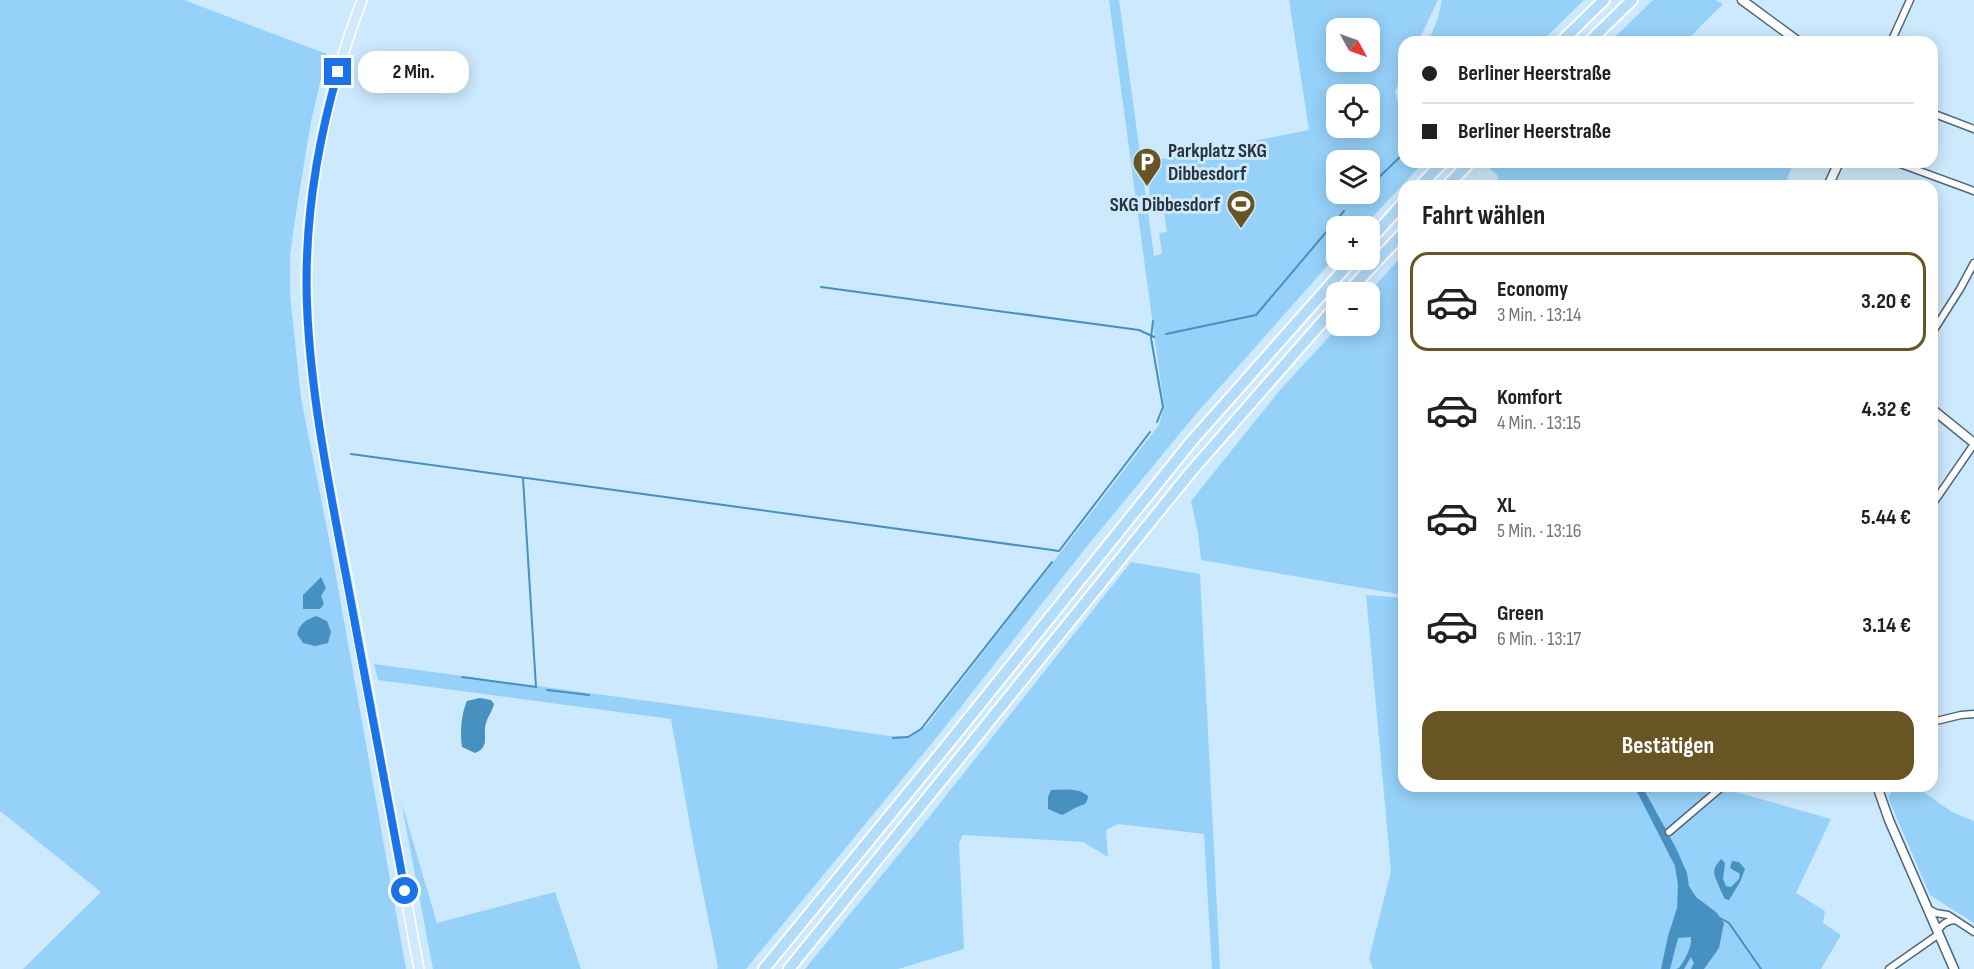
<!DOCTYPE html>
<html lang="de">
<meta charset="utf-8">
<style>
body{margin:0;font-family:"Sofia Sans Condensed",sans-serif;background:#f6f6f6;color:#202124;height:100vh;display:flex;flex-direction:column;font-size:22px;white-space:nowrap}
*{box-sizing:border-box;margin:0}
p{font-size:20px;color:#757577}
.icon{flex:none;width:33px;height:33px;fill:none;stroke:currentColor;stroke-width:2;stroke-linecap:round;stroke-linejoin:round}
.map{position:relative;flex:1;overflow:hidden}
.sheet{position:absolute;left:1398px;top:180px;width:540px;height:612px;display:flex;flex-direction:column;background:#fff;border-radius:18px;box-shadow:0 3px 15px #0003}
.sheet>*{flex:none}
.guide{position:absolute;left:1398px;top:36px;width:540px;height:132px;border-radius:18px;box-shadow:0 3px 15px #0003;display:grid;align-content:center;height:132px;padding:0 24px;background:#fff}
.needle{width:39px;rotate:130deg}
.controls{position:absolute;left:1326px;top:18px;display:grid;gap:12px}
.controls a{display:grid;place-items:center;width:54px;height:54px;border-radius:12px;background:#fff;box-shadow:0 3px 15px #0003;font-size:30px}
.end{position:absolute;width:27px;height:27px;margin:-14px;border:8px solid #1a73e8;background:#fff;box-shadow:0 0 0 3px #fff}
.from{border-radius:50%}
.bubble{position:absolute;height:42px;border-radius:18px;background:#fff;box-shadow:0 3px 15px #0003;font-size:20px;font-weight:700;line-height:42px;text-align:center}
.guide b{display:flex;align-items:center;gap:21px;height:57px;font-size:22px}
.guide b+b{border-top:2px solid #e0e0e0}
.guide i{width:15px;height:15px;background:#202124}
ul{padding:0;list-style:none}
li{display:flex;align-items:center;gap:18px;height:99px;margin:0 12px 9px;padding:0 12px;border:3px solid transparent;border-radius:18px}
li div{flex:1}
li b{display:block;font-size:22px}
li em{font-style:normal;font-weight:700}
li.active{border-color:#675523}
li>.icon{width:54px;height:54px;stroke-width:1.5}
h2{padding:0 24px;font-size:27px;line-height:72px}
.primary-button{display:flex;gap:12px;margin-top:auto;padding:12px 24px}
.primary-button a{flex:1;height:69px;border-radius:18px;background:#675523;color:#fff;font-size:24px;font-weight:700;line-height:69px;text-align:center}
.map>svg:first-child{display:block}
.green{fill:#96d1fa;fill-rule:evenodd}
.water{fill:#4691c0}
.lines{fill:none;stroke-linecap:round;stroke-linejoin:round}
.stream{stroke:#4691c0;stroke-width:2}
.street-casing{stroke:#4f6778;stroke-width:9}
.secondary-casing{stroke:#4f6778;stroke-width:11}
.primary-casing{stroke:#fff;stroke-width:12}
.highway-casing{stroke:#fff;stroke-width:14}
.street{stroke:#fff;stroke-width:6}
.secondary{stroke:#fff;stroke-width:8}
.primary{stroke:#d1eafb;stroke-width:9}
.highway{stroke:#b2dcf9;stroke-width:10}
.route{stroke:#1a73e8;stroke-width:8}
.labels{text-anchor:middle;stroke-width:6;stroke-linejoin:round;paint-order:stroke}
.poi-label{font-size:20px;font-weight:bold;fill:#29343c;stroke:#cde9fd;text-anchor:start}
</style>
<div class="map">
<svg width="1974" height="969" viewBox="0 0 1974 969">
<rect width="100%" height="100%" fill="#cde9fd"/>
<g class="green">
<path d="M0 0H184L327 54 311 121 294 225 290 256V295L301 398 333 559 406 969H23L101 892 0 811Z"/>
<path d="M1109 0H1119L1154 256 1162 254 1159 233 1167 232 1164 211 1152 212 1146 162 1309 130 1289 0H1438L1418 42H1404V71L1395 91 1400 110 1404 115V162H1424L1364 226H1336V256L1195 415 1084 550 941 732 746 969H717L718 967 695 853 671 719 378 680 374 664 692 707 889 736H911L927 725 1159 425 1164 407ZM1336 28H1370V62H1336ZM1336 94H1370V128H1336ZM1336 160H1370V194H1336Z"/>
<path d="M1442 0H1584L1541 42H1428L1438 18Z"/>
<path d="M1653 0H1715L1723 4 1685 42H1610Z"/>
<path d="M1486 162H1794L1784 186H1498V176L1485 164Z"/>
<path d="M1404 254V595L1201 560 1198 533 1191 501 1280 390 1339 326H1370L1369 292Z"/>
<path d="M1131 562 1200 574 1220 969H1212L1204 834 1118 824 1106 830 1108 857 1083 842 963 835 959 843 964 949 898 969H805L918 831Z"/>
<path d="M1366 595 1404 598V786H1714L1831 819 1796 893 1825 911 1823 923 1841 935 1821 969H1373L1369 958 1391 871Z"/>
<path d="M1895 786H1915L1952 812 1974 821V923L1930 895 1889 800V796Z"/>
<path d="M401 801 437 923 555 892 581 969H433Z"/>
</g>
<g class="water">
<path d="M321 577 326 588 321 596 324 604 320 609H303V595Z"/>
<path d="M316 616 327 621 331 632 328 643 315 646 303 643 297 634C300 623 306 620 316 616Z"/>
<path d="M480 698 491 700 494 704C492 712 488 716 486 723 482 735 491 747 475 753L462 747C460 734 461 714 467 701Z"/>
<path d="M1634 786H1642L1676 848 1687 873 1689 886 1696 897 1716 912 1724 923 1719 948 1704 969H1691L1694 963 1691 957 1684 969H1676L1679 968C1685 959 1692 948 1691 937L1678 938 1670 969H1661L1668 936 1677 908 1678 885 1675 866Z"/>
<path d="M1051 790C1064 790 1078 787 1088 796 1087 806 1083 804 1075 808 1071 810 1067 813 1062 815L1048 809V797Z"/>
<path d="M1721 859 1725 863 1723 879 1726 886 1731 887 1739 879 1740 874 1730 868 1732 861 1739 862 1745 869 1740 882 1729 900 1725 899C1722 894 1720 889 1718 884 1713 872 1712 870 1721 859Z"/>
</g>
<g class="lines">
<g class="stream">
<path d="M1370 186 1404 153"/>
<path d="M1355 200 1362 194"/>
<path d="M821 287 1139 330 1154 337"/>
<path d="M1153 321 1151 338 1163 407 1157 422"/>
<path d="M1166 334 1256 315 1344 211"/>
<path d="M351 454 1059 551 1150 432"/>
<path d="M462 677 536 687 523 478"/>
<path d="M547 690 589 695"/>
<path d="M893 738 908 737 921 729 1052 562"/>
<path d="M1720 918 1729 923 1761 969"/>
</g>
<g class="street-casing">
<g id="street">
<path d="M1891 42 1910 0"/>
<path d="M1932 113 1974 129"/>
<path d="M1895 162 1974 191"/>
<path d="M1932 333 1960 289 1974 263"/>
<path d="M1932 505 1974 444"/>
<path d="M1932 722 1961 715 1974 714"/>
<path d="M1669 832 1723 786"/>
<path d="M1928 909 1936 913 1948 915 1974 932"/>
<path d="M1937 932C1942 924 1946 921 1955 920"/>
<path d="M1889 969 1939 934"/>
</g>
</g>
<g class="secondary-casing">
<g id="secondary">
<path d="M1742 0 1799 42"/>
<path d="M1828 186 1839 162"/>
<path d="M1932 409 1974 443"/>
<path d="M1877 786 1889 820 1954 969"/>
</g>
</g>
<g class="primary-casing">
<path id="primary" d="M362 0C325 97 303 200 307 305 311 407 334 508 353 608 375 729 397 849 419 969"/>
</g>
<g class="highway-casing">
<g id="highway">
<path d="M1561 42 1604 0"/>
<path d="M1589 42 1632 0"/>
<path d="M1420 186 1443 162"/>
<path d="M1447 186 1470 162"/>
<path d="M1370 240 1404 202"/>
<path d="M1348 292 1404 232"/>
<path d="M764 969 944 749 1191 442 1352 260"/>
<path d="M789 969 1190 473 1336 306"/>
</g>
</g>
<use href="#street" class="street"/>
<use href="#secondary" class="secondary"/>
<use href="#primary" class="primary"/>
<use href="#highway" class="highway"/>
</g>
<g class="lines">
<path class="route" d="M338 72C316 148 304 226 307 305 311 403 332 500 350 597 369 695 387 793 405 891"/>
</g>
<defs>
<g id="parking-pin" transform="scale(1.5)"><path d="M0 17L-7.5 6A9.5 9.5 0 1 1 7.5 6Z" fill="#675523" stroke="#cde9fd"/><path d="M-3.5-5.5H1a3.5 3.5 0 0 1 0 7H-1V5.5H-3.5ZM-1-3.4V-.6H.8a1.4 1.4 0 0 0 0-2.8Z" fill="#fff"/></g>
<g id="stadium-pin" transform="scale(1.5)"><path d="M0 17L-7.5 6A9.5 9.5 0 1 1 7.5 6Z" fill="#675523" stroke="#cde9fd"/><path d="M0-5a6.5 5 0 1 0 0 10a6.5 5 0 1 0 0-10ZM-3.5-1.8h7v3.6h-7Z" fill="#fff"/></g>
</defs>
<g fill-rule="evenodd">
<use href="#parking-pin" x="1147" y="162"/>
<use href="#stadium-pin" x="1241" y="204"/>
</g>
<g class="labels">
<g class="poi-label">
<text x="1168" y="157">Parkplatz SKG<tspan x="1168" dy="23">Dibbesdorf</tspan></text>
<text x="1220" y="211" text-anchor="end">SKG Dibbesdorf</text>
</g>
</g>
</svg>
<div class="controls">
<a><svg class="needle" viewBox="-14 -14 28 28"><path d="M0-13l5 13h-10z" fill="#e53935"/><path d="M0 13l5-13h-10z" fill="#757577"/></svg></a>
<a><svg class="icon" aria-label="locate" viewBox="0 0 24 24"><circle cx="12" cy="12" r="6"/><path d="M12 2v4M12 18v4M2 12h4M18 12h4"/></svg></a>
<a><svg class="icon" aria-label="layers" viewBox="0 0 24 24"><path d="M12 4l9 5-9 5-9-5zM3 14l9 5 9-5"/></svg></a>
<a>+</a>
<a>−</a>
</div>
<i class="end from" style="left:405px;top:891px"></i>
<i class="end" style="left:338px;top:72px"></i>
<div class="bubble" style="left:358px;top:51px;width:111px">2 Min.</div>
<div class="guide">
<b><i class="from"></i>Berliner Heerstraße</b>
<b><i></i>Berliner Heerstraße</b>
</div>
<section class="sheet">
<h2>Fahrt wählen</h2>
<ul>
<li class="active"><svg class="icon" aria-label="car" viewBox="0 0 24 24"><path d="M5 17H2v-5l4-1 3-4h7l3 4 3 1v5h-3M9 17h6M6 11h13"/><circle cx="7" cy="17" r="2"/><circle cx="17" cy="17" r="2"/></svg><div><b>Economy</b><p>3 Min. · 13:14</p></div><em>3.20 €</em></li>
<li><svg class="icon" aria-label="car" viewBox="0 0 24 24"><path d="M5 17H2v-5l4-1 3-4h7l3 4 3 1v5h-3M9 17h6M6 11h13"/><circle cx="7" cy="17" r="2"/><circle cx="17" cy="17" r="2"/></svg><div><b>Komfort</b><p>4 Min. · 13:15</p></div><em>4.32 €</em></li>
<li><svg class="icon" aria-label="car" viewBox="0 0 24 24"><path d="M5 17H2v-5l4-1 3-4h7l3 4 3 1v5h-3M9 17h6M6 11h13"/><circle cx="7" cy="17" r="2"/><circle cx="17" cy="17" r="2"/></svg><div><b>XL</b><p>5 Min. · 13:16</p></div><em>5.44 €</em></li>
<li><svg class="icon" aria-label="car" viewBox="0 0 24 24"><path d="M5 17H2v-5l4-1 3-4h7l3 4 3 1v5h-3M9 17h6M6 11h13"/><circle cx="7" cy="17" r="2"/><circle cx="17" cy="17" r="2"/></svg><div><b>Green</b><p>6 Min. · 13:17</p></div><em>3.14 €</em></li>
</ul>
<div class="primary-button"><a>Bestätigen</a></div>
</section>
</div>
